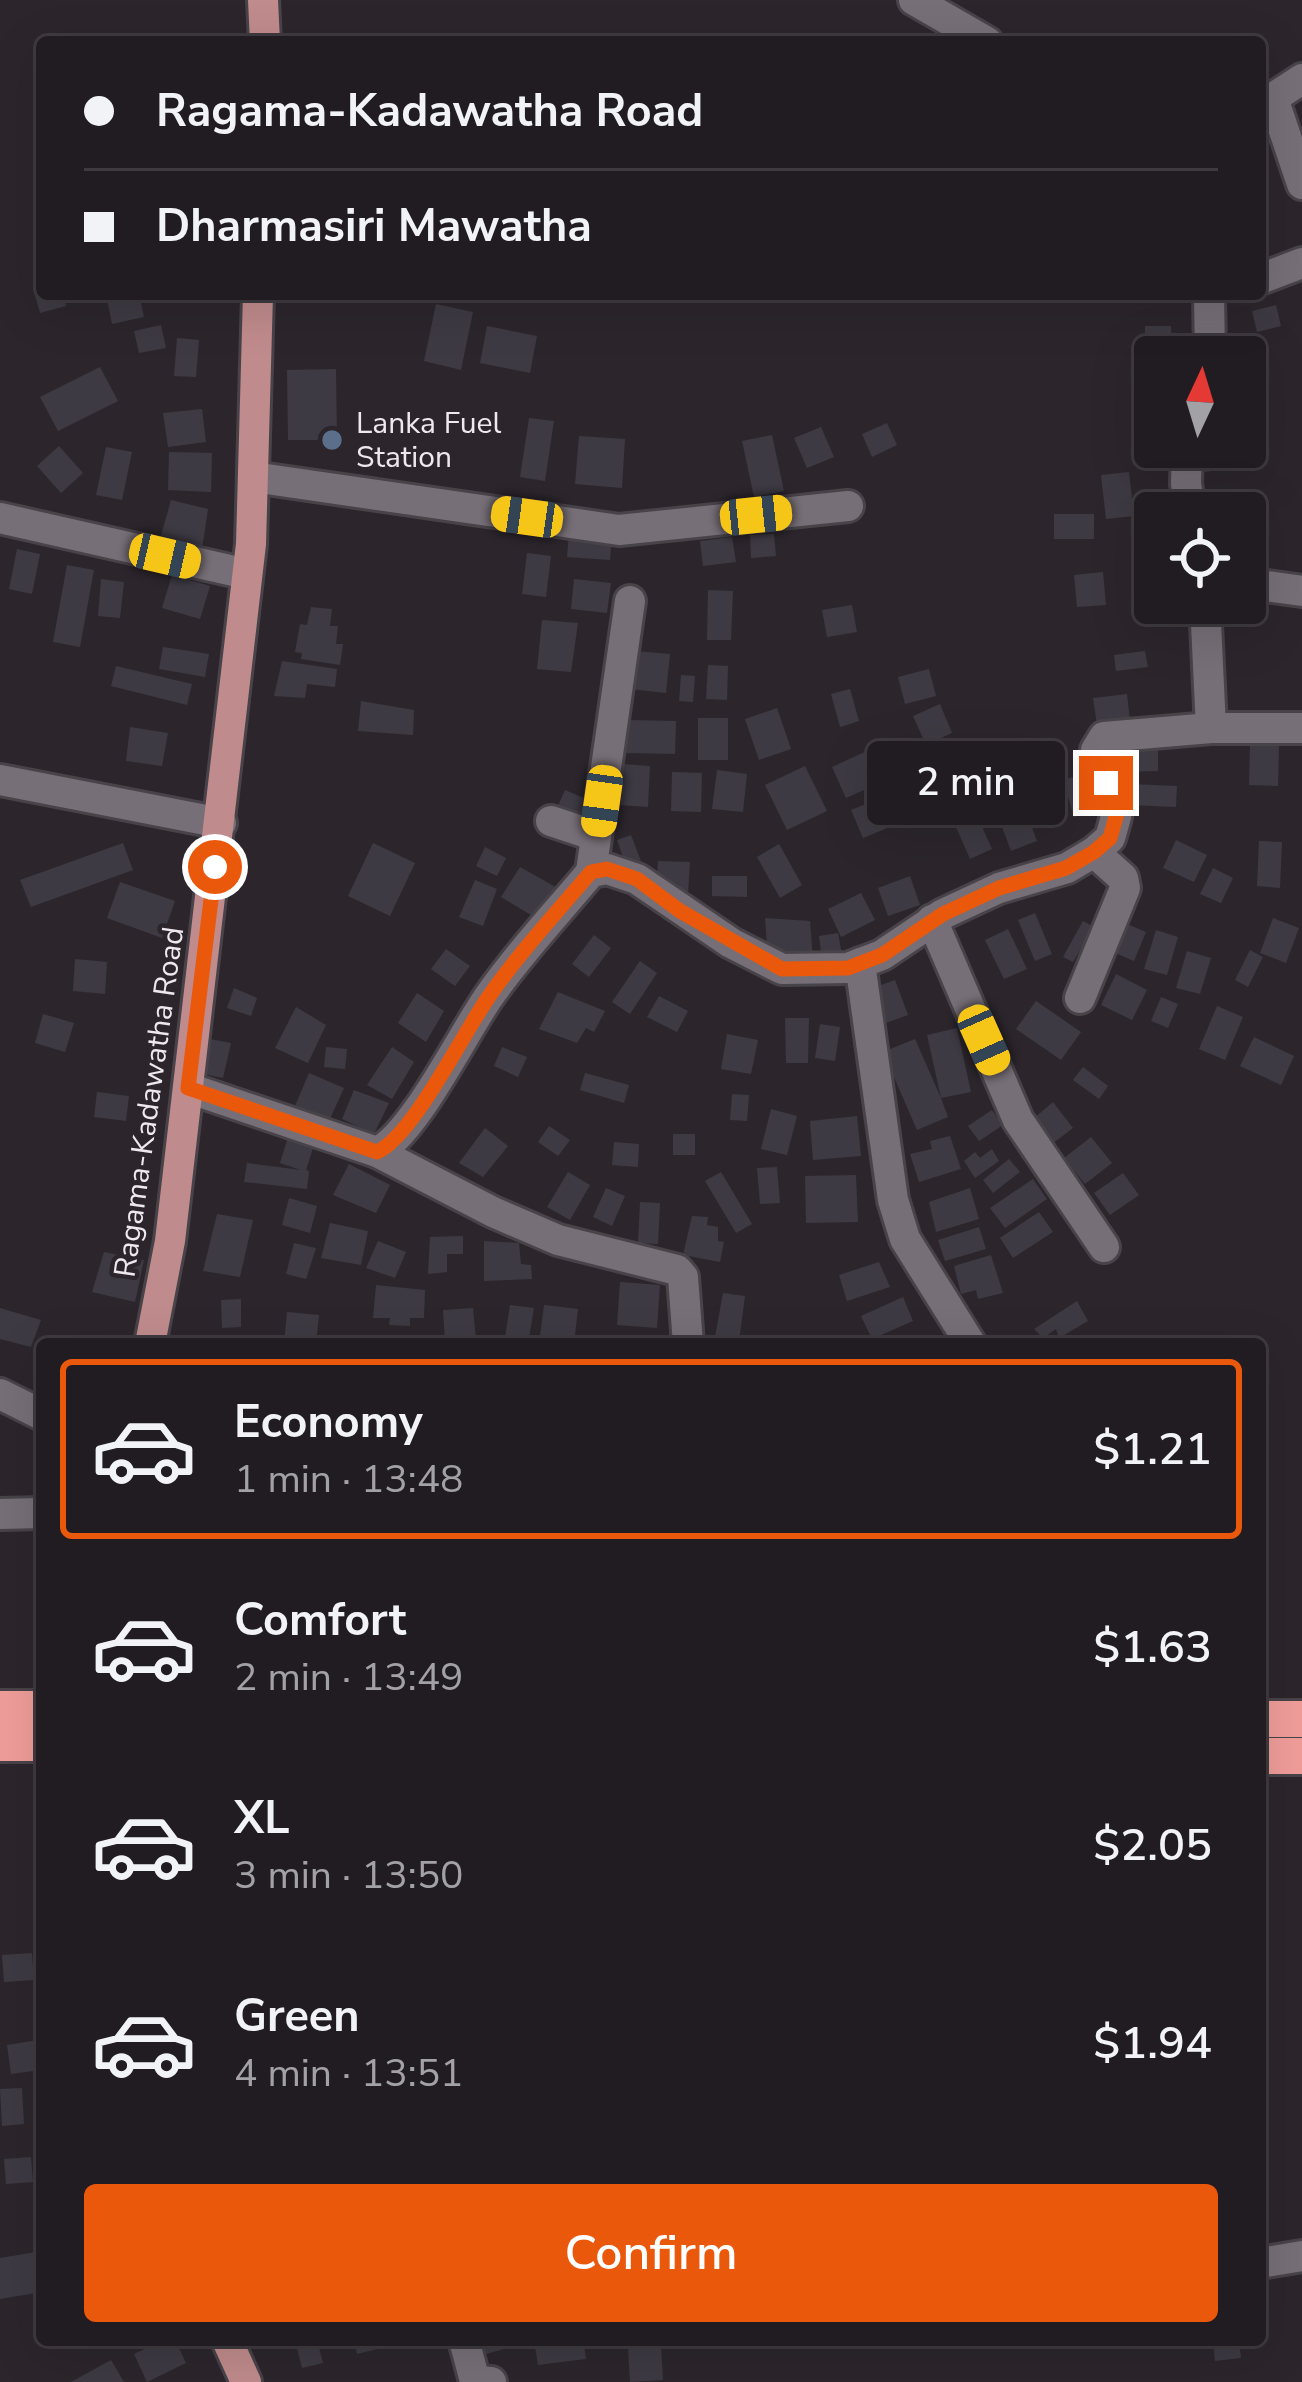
<!DOCTYPE html>
<meta charset="utf-8">
<style>
body{margin:0;font-family:"Nunito Sans",sans-serif;background:#2d292e;color:#f1f3f6;height:100vh;display:flex;flex-direction:column;font-size:45px;white-space:nowrap}
*{box-sizing:border-box;margin:0}
p{font-size:39px;color:#a2a1a5}
.icon{flex:none;width:66px;height:66px;fill:none;stroke:currentColor;stroke-width:2;stroke-linecap:round;stroke-linejoin:round}
.map{position:relative;flex:1;overflow:hidden}
.details{position:absolute;left:36px;top:1338px;width:1230px;height:1008px;display:flex;flex-direction:column;background:#211c21;border-radius:12px;box-shadow:0 12px 48px #0002,0 0 0 3px #3e3a3f}
.details>*{flex:none}
.guide{position:absolute;left:36px;top:36px;width:1230px;height:264px;border-radius:12px;box-shadow:0 12px 48px #0002,0 0 0 3px #3e3a3f;display:grid;align-content:center;height:264px;padding:0 48px;background:#211c21}
.needle{width:78px;rotate:4deg}
.buttons{position:absolute;left:1134px;top:336px;display:grid;gap:24px}
.buttons a{display:grid;place-items:center;width:132px;height:132px;border-radius:12px;background:#211c21;box-shadow:0 12px 48px #0002,0 0 0 3px #3e3a3f;font-size:60px}
.end{position:absolute;width:54px;height:54px;margin:-27px;border:15px solid #ea580c;background:#fff;box-shadow:0 0 0 6px #fff}
.from{border-radius:50%}
.bubble{position:absolute;height:84px;border-radius:12px;background:#211c21;box-shadow:0 12px 48px #0002,0 0 0 3px #3e3a3f;font-size:39px;font-weight:600;line-height:84px;text-align:center}
.car{position:absolute;width:36px;height:72px;margin:-36px -18px;border-radius:15px;box-shadow:0 0 9px 3px #0007;background:linear-gradient(#f5c518 24%,#345 0 40%,#f5c518 0 76%,#345 0 86%,#f5c518 0)}
.guide b{display:flex;align-items:center;gap:42px;height:114px;font-size:45px}
.guide b+b{border-top:3px solid #3e3a3f}
.guide i{width:30px;height:30px;background:#f1f3f6}
ul{padding:21px 0 0;list-style:none}
li{display:flex;align-items:center;gap:36px;height:180px;margin:0 24px 18px;padding:0 24px;border:6px solid transparent;border-radius:12px}
li div{flex:1}
li b{display:block;font-size:45px}
li em{font-style:normal;font-weight:600}
li.selected{border-color:#ea580c}
li>.icon{width:108px;height:108px;stroke-width:1.5}
.cta{display:flex;gap:24px;margin-top:auto;padding:24px 48px}
.cta a{flex:1;height:138px;border-radius:12px;background:#ea580c;color:#fff;font-size:48px;font-weight:600;line-height:138px;text-align:center}
.map>svg:first-child{display:block}
.building{fill:#3d3a43}
.lines{fill:none;stroke-linecap:round;stroke-linejoin:round}
.minor-casing{stroke:#484349;stroke-width:36}
.major-casing{stroke:#484349;stroke-width:36}
.highway-casing{stroke:#484349;stroke-width:42}
.minor{stroke:#776f77;stroke-width:30}
.major{stroke:#c08b8c;stroke-width:30}
.highway{stroke:#f09d9a;stroke-width:36}
.route{stroke:#ea580c;stroke-width:15}
.service-dot{fill:#5c6f8a;stroke:#2c262c;stroke-width:4.5}
.labels{text-anchor:middle;stroke-width:9;stroke-linejoin:round;paint-order:stroke}
.poi-label{font-size:30px;fill:#eee9ee;stroke:#2c262c;text-anchor:start}
.street-label{font-size:30px;fill:#eee9ee;stroke:#2c262c}
</style>
<div class="map">
<svg width="1302" height="2382" viewBox="0 0 1302 2382">
<rect width="100%" height="100%" fill="#2c262c"/>
<g class="building">
<path d="M42 293 63 294 66 306 40 313 35 295Z"/>
<path d="M139 294 144 317 112 324 107 299Z"/>
<path d="M436 304 473 312 461 370 424 361Z"/>
<path d="M1276 305 1281 326 1257 332 1252 311Z"/>
<path d="M161 325 166 348 139 353 134 331Z"/>
<path d="M487 326 537 336 530 373 480 363Z"/>
<rect x="1145" y="326" width="26" height="20"/>
<path d="M177 338 199 340 196 377 174 376Z"/>
<path d="M1245 362 1263 363 1262 392 1245 391Z"/>
<path d="M100 367 118 401 58 431 40 397Z"/>
<path d="M336 369 337 440H288L287 370Z"/>
<path d="M202 409 206 442 168 447 163 413Z"/>
<path d="M529 418 554 421 545 481 520 477Z"/>
<path d="M887 423 897 445 872 457 862 434Z"/>
<path d="M821 427 834 457 807 468 794 438Z"/>
<path d="M772 435 784 491 754 497 742 441Z"/>
<path d="M579 436 625 439 622 488 575 484Z"/>
<path d="M59 446 83 473 61 493 37 466Z"/>
<path d="M106 447 132 452 122 500 96 495Z"/>
<path d="M1234 447 1236 467 1205 472 1202 448Z"/>
<path d="M169 452 212 453 211 492 168 490Z"/>
<path d="M1129 472 1134 516 1106 519 1101 475Z"/>
<path d="M171 500 208 509 202 549 160 539Z"/>
<rect x="1054" y="514" width="40" height="25"/>
<path d="M569 534 612 537 610 560 567 557Z"/>
<path d="M774 534 776 556 751 558 750 535Z"/>
<path d="M732 537 736 562 703 566 700 541Z"/>
<path d="M17 549 40 554 32 594 9 589Z"/>
<path d="M527 553 551 556 546 597 522 594Z"/>
<path d="M67 565 94 570 80 647 53 642Z"/>
<path d="M1103 572 1106 605 1077 607 1074 575Z"/>
<path d="M172 575 210 586 200 619 162 608Z"/>
<path d="M101 579 124 582 120 618 98 616Z"/>
<path d="M574 579 611 583 607 613 571 609Z"/>
<path d="M708 590 733 591 731 640H707Z"/>
<path d="M852 605 857 632 827 637 822 610Z"/>
<path d="M311 607 332 609 330 626H338L336 644H343L340 665 301 659 302 653 295 652 300 624 307 625Z"/>
<path d="M542 620 578 623 571 672 537 669Z"/>
<path d="M163 647 209 654 205 677 159 669Z"/>
<path d="M634 651 670 654 666 693 630 689Z"/>
<path d="M1145 651 1148 667 1116 671 1114 655Z"/>
<path d="M282 661 337 669 335 687 307 684 305 698 274 696Z"/>
<path d="M708 665 728 666 727 700 706 699Z"/>
<path d="M116 666 192 684 187 705 111 686Z"/>
<path d="M929 669 936 696 905 704 898 677Z"/>
<path d="M681 675 695 676 693 702 679 701Z"/>
<path d="M850 689 859 721 840 727 831 694Z"/>
<path d="M1127 694 1130 721 1097 725 1093 698Z"/>
<path d="M361 701 414 710 413 735 358 731Z"/>
<path d="M940 704 952 733 926 745 913 716Z"/>
<path d="M777 708 791 749 759 760 745 719Z"/>
<rect x="698" y="718" width="30" height="42"/>
<path d="M627 720 676 721 675 754 626 753Z"/>
<path d="M130 727 168 733 162 766 126 761Z"/>
<path d="M1250 745 1279 746 1278 786 1249 785Z"/>
<path d="M1158 749V771L1121 772 1120 750Z"/>
<path d="M869 750 884 781 846 798 832 767Z"/>
<path d="M622 764 650 766 648 807 620 805Z"/>
<path d="M805 766 827 811 787 830 765 785Z"/>
<path d="M717 770 747 774 743 812 712 809Z"/>
<path d="M672 772 702 773 701 812 671 811Z"/>
<path d="M1084 774 1095 811 1074 817 1063 780Z"/>
<path d="M1131 784 1177 786 1176 807 1130 805Z"/>
<path d="M565 790 591 801 582 827 553 817Z"/>
<path d="M1021 798 1037 841 1011 851 995 808Z"/>
<path d="M878 799 890 827 863 838 851 810Z"/>
<path d="M975 811 992 849 970 859 953 820Z"/>
<path d="M631 835 644 869 629 874 617 840Z"/>
<path d="M1176 840 1207 855 1194 882 1163 868Z"/>
<path d="M1259 841 1282 842 1280 888 1257 886Z"/>
<path d="M123 843 133 870 31 907 20 880Z"/>
<path d="M373 843 415 863 390 916 348 896Z"/>
<path d="M779 844 802 885 780 898 757 857Z"/>
<path d="M485 847 506 858 497 876 476 866Z"/>
<path d="M658 861 690 862 687 910 655 908Z"/>
<path d="M520 867 561 890 541 921 501 897Z"/>
<path d="M1213 868 1233 878 1221 903 1200 894Z"/>
<path d="M712 876H747V897L712 896Z"/>
<path d="M910 876 920 905 888 916 878 888Z"/>
<path d="M475 880 497 889 483 926 459 917Z"/>
<path d="M120 882 175 901 162 938 107 918Z"/>
<path d="M861 893 875 920 841 937 828 909Z"/>
<path d="M1035 913 1052 954 1035 961 1018 920Z"/>
<path d="M765 918 810 921 813 959 768 958Z"/>
<path d="M1273 918 1299 928 1286 963 1260 953Z"/>
<path d="M1083 921 1094 927 1073 962 1063 957Z"/>
<path d="M1127 924 1146 932 1134 961 1115 953Z"/>
<path d="M1008 929 1027 969 1004 979 985 940Z"/>
<path d="M1156 930 1178 937 1167 975 1144 969Z"/>
<path d="M838 933 842 955 822 959 819 936Z"/>
<path d="M594 935 611 948 589 977 572 964Z"/>
<path d="M446 949 470 966 455 986 431 969Z"/>
<path d="M1250 950 1263 957 1248 987 1235 980Z"/>
<path d="M1187 951 1211 958 1200 994 1176 988Z"/>
<path d="M75 959 107 962 105 994 73 991Z"/>
<path d="M640 961 657 973 630 1014 612 1002Z"/>
<path d="M1116 974 1147 990 1132 1020 1101 1005Z"/>
<path d="M895 980 908 1015 883 1024 870 989Z"/>
<path d="M234 988 257 998 251 1016 227 1008Z"/>
<path d="M558 992 605 1011 594 1032 586 1028 577 1043 539 1029Z"/>
<path d="M417 993 444 1011 426 1042 398 1023Z"/>
<path d="M659 996 688 1011 677 1032 647 1017Z"/>
<path d="M1161 997 1178 1004 1168 1028 1151 1021Z"/>
<path d="M1036 1001 1081 1032 1061 1060 1016 1029Z"/>
<path d="M1217 1006 1243 1017 1225 1060 1199 1049Z"/>
<path d="M296 1007 326 1025 308 1063 275 1048Z"/>
<path d="M43 1014 74 1023 65 1052 35 1043Z"/>
<path d="M785 1018H809L808 1063H786Z"/>
<path d="M820 1024 840 1027 835 1061 815 1058Z"/>
<path d="M957 1028 971 1092 941 1098 948 1117 917 1130 883 1052 915 1039 941 1098 927 1035Z"/>
<path d="M727 1034 758 1040 751 1074 721 1069Z"/>
<path d="M1254 1037 1294 1056 1281 1085 1240 1066Z"/>
<path d="M210 1039 231 1043 223 1078 203 1074Z"/>
<path d="M326 1047 347 1049 345 1069 324 1067Z"/>
<path d="M392 1047 414 1062 392 1099 367 1085Z"/>
<path d="M502 1047 527 1057 518 1077 494 1066Z"/>
<path d="M1083 1067 1108 1086 1099 1099 1073 1080Z"/>
<path d="M309 1073 344 1088 329 1121 295 1106Z"/>
<path d="M585 1073 629 1085 624 1103 580 1090Z"/>
<path d="M354 1090 389 1103 374 1134 342 1119Z"/>
<path d="M97 1092 129 1096 126 1121 94 1117Z"/>
<path d="M732 1094 749 1095 747 1121 730 1120Z"/>
<path d="M1053 1102 1073 1128 1052 1144 1033 1119Z"/>
<path d="M771 1109 797 1116 787 1155 761 1149Z"/>
<path d="M992 1110 1003 1125 979 1141 968 1126Z"/>
<path d="M857 1116 861 1156 813 1160 810 1121Z"/>
<path d="M549 1126 570 1140 558 1156 538 1142Z"/>
<path d="M485 1128 508 1146 483 1177 459 1163Z"/>
<path d="M289 1134 315 1142 306 1170 309 1171 307 1189 244 1182 247 1163 301 1170 280 1163Z"/>
<rect x="673" y="1134" width="22" height="21"/>
<path d="M950 1136 961 1169 919 1182 910 1154 932 1149 930 1141Z"/>
<path d="M1091 1137 1112 1163 1085 1184 1064 1158Z"/>
<path d="M614 1142 639 1144 638 1167 612 1165Z"/>
<path d="M992 1149 999 1161 975 1178 964 1161 975 1152 980 1158Z"/>
<path d="M1009 1159 1020 1172 993 1193 983 1180Z"/>
<path d="M349 1164 390 1185 376 1213 333 1195Z"/>
<path d="M777 1167 780 1203 760 1204 757 1168Z"/>
<path d="M568 1172 590 1185 570 1220 547 1207Z"/>
<path d="M721 1172 752 1224 736 1233 705 1181Z"/>
<path d="M1123 1173 1139 1195 1110 1215 1094 1193Z"/>
<path d="M856 1175 858 1222 806 1223 805 1176Z"/>
<path d="M1033 1179 1047 1199 1005 1228 990 1208Z"/>
<path d="M606 1188 625 1196 612 1226 593 1217Z"/>
<path d="M970 1188 979 1219 936 1232 929 1202Z"/>
<path d="M289 1198 317 1206 310 1233 282 1225Z"/>
<path d="M640 1202 660 1203 658 1244 638 1243Z"/>
<path d="M1039 1212 1053 1232 1013 1258 1000 1238Z"/>
<path d="M217 1214 253 1220 240 1277 203 1271Z"/>
<path d="M692 1216 708 1217 707 1225 718 1227V1241L724 1242 720 1262 683 1255Z"/>
<path d="M330 1223 368 1231 361 1265 321 1258Z"/>
<path d="M979 1227 986 1249 945 1261 938 1240Z"/>
<path d="M463 1236V1254H447V1272L428 1274 430 1237Z"/>
<path d="M378 1241 406 1252 395 1278 366 1268Z"/>
<path d="M484 1241 519 1243 521 1264 531 1265 532 1279 484 1281Z"/>
<path d="M294 1243 316 1248 306 1279 286 1274Z"/>
<path d="M104 1252 144 1260 135 1302 92 1292Z"/>
<path d="M991 1255 1003 1293 978 1299 976 1290 961 1294 954 1266Z"/>
<path d="M879 1262 890 1287 847 1301 839 1275Z"/>
<path d="M620 1282 660 1285 657 1328 617 1325Z"/>
<path d="M376 1285 425 1290 424 1318H410V1326L389 1325 390 1318H373Z"/>
<path d="M723 1293 745 1296 739 1341 715 1337Z"/>
<path d="M903 1297 913 1321 872 1339 861 1316Z"/>
<path d="M241 1299V1327L222 1328 221 1300Z"/>
<path d="M1077 1301 1088 1321 1059 1338 1056 1329 1043 1338 1034 1329Z"/>
<path d="M510 1305 534 1308 528 1344H504Z"/>
<path d="M544 1305 578 1309 574 1344H539Z"/>
<path d="M0 1308 41 1320 31 1347 0 1339Z"/>
<path d="M473 1308 476 1340 445 1342 443 1310Z"/>
<path d="M287 1312 319 1315 316 1344H284Z"/>
<path d="M32 1953 34 1980 4 1982 2 1955Z"/>
<path d="M38 2040 42 2070 11 2074 7 2045Z"/>
<path d="M22 2088 24 2124 2 2126 0 2089Z"/>
<path d="M31 2157 33 2182 6 2184 4 2159Z"/>
<path d="M42 2251V2292L0 2299V2258Z"/>
<path d="M163 2340H175L186 2363 147 2382 134 2354Z"/>
<path d="M317 2340 323 2363 302 2368 296 2344Z"/>
<path d="M354 2340H405L406 2342 357 2354Z"/>
<path d="M479 2340H516L518 2345 483 2355Z"/>
<path d="M534 2340H583L586 2359 538 2365Z"/>
<path d="M1213 2340H1239L1241 2358 1215 2361Z"/>
<path d="M661 2346 663 2380 630 2382 628 2348Z"/>
<path d="M111 2360 124 2382H71Z"/>
</g>
<g class="lines">
<g class="minor-casing">
<g id="minor">
<path d="M914 0 987 42"/>
<path d="M1302 79 1273 98 1302 184"/>
<path d="M1260 279 1302 263"/>
<path d="M1209 294 1210 357"/>
<path d="M1187 447 1186 484 1191 513"/>
<path d="M253 477 619 530 848 506"/>
<path d="M0 518 247 574"/>
<path d="M1245 583 1302 591"/>
<path d="M1205 603 1211 728"/>
<path d="M0 780 221 823"/>
<path d="M551 821 596 836"/>
<path d="M591 872 630 601"/>
<path d="M932 920 1018 1120 1104 1247"/>
<path d="M860 963 893 1200 905 1239 970 1343"/>
<path d="M1080 998 1125 888 1123 878 1094 852"/>
<path d="M188 1088 377 1152C414 1135 464 1031 490 995 520 952 557 913 591 872L607 869 637 879 731 943 782 969 848 968 882 955 943 914 999 888 1067 868 1094 852 1110 838 1116 817 1096 750 1104 737 1211 728H1302"/>
<path d="M377 1152 493 1212 558 1240 677 1270 683 1277 688 1344"/>
<path d="M0 1394 42 1415"/>
<path d="M0 1514 42 1513"/>
<path d="M1260 2263 1302 2256"/>
<path d="M464 2340 475 2381 491 2382"/>
</g>
</g>
<g class="major-casing">
<g id="major">
<path d="M263 0 265 42"/>
<path d="M150 1344 170 1241 251 544 258 294"/>
<path d="M227 2340 246 2382"/>
</g>
</g>
<g class="highway-casing">
<g id="highway">
<path d="M0 1709H42"/>
<path d="M1260 1719H1302"/>
<path d="M0 1743H42"/>
<path d="M1260 1756H1302"/>
</g>
</g>
<use href="#minor" class="minor"/>
<use href="#major" class="major"/>
<use href="#highway" class="highway"/>
</g>
<g class="lines">
<path class="route" d="M215 867 188 1088 377 1152C414 1135 464 1031 490 995 520 952 557 912 591 872L607 869 637 879 680 911 782 969 848 968 882 955 943 914 999 888 1066 868 1094 852 1110 838 1116 817 1106 783"/>
</g>
<circle class="service-dot" cx="332" cy="440" r="12"/>
<g class="labels">
<g class="poi-label">
<text x="356" y="433">Lanka Fuel<tspan x="356" dy="34">Station</tspan></text>
</g>
<g class="street-label">
<text transform="translate(149 1102) rotate(-82)" y="10">Ragama-Kadawatha Road</text>
</g>
</g>
</svg>
<div class="buttons">
<a><svg class="needle" viewBox="-14 -14 28 28"><path d="M0-13l5 13h-10z" fill="#e53935"/><path d="M0 13l5-13h-10z" fill="#a2a1a5"/></svg></a>
<a><svg class="icon" aria-label="locate" viewBox="0 0 24 24"><circle cx="12" cy="12" r="6"/><path d="M12 2v4M12 18v4M2 12h4M18 12h4"/></svg></a>
</div>
<i class="end from" style="left:215px;top:867px"></i>
<i class="end" style="left:1106px;top:783px"></i>
<div class="bubble" style="left:867px;top:741px;width:198px">2 min</div>
<i class="car" style="left:756px;top:515px;rotate:84deg"></i>
<i class="car" style="left:527px;top:517px;rotate:278deg"></i>
<i class="car" style="left:165px;top:556px;rotate:103deg"></i>
<i class="car" style="left:602px;top:801px;rotate:188deg"></i>
<i class="car" style="left:984px;top:1040px;rotate:156deg"></i>
<div class="guide">
<b><i class="from"></i>Ragama-Kadawatha Road</b>
<b><i></i>Dharmasiri Mawatha</b>
</div>
<section class="details">
<ul>
<li class="selected"><svg class="icon" aria-label="car" viewBox="0 0 24 24"><path d="M5 17H2v-5l4-1 3-4h7l3 4 3 1v5h-3M9 17h6M6 11h13"/><circle cx="7" cy="17" r="2"/><circle cx="17" cy="17" r="2"/></svg><div><b>Economy</b><p>1 min · 13:48</p></div><em>$1.21</em></li>
<li><svg class="icon" aria-label="car" viewBox="0 0 24 24"><path d="M5 17H2v-5l4-1 3-4h7l3 4 3 1v5h-3M9 17h6M6 11h13"/><circle cx="7" cy="17" r="2"/><circle cx="17" cy="17" r="2"/></svg><div><b>Comfort</b><p>2 min · 13:49</p></div><em>$1.63</em></li>
<li><svg class="icon" aria-label="car" viewBox="0 0 24 24"><path d="M5 17H2v-5l4-1 3-4h7l3 4 3 1v5h-3M9 17h6M6 11h13"/><circle cx="7" cy="17" r="2"/><circle cx="17" cy="17" r="2"/></svg><div><b>XL</b><p>3 min · 13:50</p></div><em>$2.05</em></li>
<li><svg class="icon" aria-label="car" viewBox="0 0 24 24"><path d="M5 17H2v-5l4-1 3-4h7l3 4 3 1v5h-3M9 17h6M6 11h13"/><circle cx="7" cy="17" r="2"/><circle cx="17" cy="17" r="2"/></svg><div><b>Green</b><p>4 min · 13:51</p></div><em>$1.94</em></li>
</ul>
<div class="cta"><a>Confirm</a></div>
</section>
</div>
